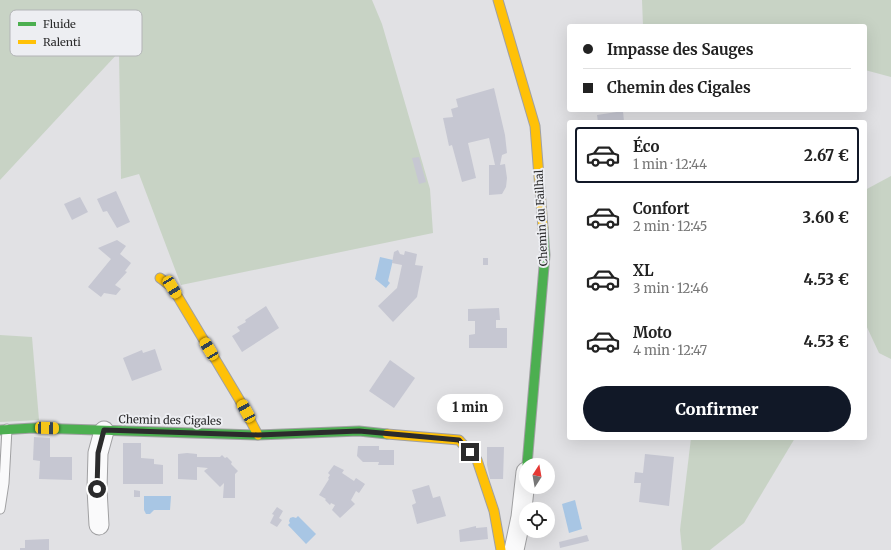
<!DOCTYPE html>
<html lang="fr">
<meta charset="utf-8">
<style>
body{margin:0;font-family:Merriweather,serif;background:#f6f6f6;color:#222;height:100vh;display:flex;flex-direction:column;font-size:15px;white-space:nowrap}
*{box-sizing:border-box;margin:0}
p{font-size:13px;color:#767676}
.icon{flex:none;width:22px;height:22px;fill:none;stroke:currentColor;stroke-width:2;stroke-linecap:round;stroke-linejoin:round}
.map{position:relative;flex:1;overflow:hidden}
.sheet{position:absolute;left:567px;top:120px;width:300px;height:320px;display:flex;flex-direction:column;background:#fff;border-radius:4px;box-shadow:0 4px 16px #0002}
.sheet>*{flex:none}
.banner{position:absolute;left:567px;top:24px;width:300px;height:88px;border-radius:4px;box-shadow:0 4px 16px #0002;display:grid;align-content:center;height:88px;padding:0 16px;background:#fff}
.needle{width:26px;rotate:11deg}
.buttons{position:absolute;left:519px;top:458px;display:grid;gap:8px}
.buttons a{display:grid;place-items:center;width:36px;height:36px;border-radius:50%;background:#fff;box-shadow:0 4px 16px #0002;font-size:20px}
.end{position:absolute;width:18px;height:18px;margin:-9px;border:5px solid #2b2b2c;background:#fff;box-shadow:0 0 0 2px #fff}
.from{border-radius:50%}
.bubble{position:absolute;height:28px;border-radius:14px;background:#fff;box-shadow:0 4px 16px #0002;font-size:13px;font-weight:800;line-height:28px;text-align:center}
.car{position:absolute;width:12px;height:24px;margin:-12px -6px;border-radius:5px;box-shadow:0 0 3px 1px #0007;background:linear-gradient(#f5c518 24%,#345 0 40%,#f5c518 0 76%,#345 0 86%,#f5c518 0)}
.banner b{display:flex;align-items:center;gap:14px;height:38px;font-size:15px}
.banner b+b{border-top:1px solid #e0e0e0}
.banner i{width:10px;height:10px;background:#222}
ul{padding:7px 0 0;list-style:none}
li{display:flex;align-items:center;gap:12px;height:56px;margin:0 8px 6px;padding:0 8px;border:2px solid transparent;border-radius:4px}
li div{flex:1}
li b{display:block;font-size:15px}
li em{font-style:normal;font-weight:800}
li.on{border-color:#111827}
li>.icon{width:36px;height:36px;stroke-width:1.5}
.action{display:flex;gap:8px;margin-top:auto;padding:8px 16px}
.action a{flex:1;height:46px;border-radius:24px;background:#111827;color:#fff;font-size:16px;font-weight:800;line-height:46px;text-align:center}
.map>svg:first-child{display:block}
.green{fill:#c8d3c5}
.water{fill:#a8c6e4}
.building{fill:#c6c7d2}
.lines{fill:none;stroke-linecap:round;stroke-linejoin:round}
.lane-casing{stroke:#a0a0a2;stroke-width:11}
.street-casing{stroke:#a0a0a2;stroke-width:21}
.fast-casing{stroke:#a0a0a2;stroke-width:11}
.slow-casing{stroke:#a0a0a2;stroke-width:11}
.lane{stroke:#fafafb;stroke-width:9}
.street{stroke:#fafafb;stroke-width:19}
.fast{stroke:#4caf50;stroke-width:9}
.slow{stroke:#ffc107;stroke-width:9}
.route{stroke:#2b2b2c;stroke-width:5}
.labels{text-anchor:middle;stroke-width:4;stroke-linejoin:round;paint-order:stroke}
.street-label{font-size:11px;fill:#2b2b2c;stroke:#edeef2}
.key{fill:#edeef2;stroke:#b3b4b7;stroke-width:1}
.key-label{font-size:11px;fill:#2b2b2c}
</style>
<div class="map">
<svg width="891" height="550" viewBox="0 0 891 550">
<rect width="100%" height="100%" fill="#e1e1e4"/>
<g class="green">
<path d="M0 0H372L382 24 430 189 433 233 181 285 139 174 121 179 119 52 0 180Z"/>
<path d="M642 0H891V77L865 70V26H643Z"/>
<path d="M891 176V359L879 353 865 323V190Z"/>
<path d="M0 335 32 337 39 420 0 422Z"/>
<path d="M691 438H795L744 523 710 550H682L680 530Z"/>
</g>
<g class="water">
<path d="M380 257 393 260 388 281 390 283 386 288 375 279Z"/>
<path d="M144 496H171L170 510H154L150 514H146L144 510Z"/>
<path d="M575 500 582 529 569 533 562 504Z"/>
<path d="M298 516 316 534 306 544 288 525 290 523 289 521 290 518 293 517 296 518Z"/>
</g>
<g class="building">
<path d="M494 88 505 135 507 153 502 155 500 165 505 164 507 178 506 187 502 194 489 195V165H495L489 138 468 143 476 178 462 182 452 145 449 146 443 118 453 117 451 109 458 107 456 99Z"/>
<path d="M623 111 624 122H598L597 115Z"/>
<path d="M419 157 426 182 419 184 412 158Z"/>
<path d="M116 191 130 222 117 228 107 211 103 212 97 199Z"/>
<path d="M80 197 88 212 72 220 64 204Z"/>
<path d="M117 240 126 246 120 254 131 263 125 271 127 272 115 285 121 289 116 295 104 293 101 297 88 287 111 259 98 248Z"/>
<path d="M398 250 400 254 404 255 405 251 417 254 415 265 423 266 417 297 393 322 378 306 397 288 402 265 392 263 394 252Z"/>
<rect x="483" y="258" width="5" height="7"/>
<path d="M266 306 279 328 242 352 232 336 240 331 237 327 246 322 245 320Z"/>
<path d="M499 308 500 320H496V328H507V348H469V335L475 334V321H468V309Z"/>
<path d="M155 349 162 370 132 381 123 358 142 350 143 353Z"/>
<path d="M390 360 415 378 394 408 369 391Z"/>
<path d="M34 437 50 438V457H72V480L39 479 40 461 33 460Z"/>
<path d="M123 443H141V458L154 459V464L163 465V484H123Z"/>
<path d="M358 446H379V450H394V465H378L379 462H363L357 456Z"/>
<path d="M487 447H504L503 479H490L487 465Z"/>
<path d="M187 453 197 454V457H220L222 455 225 458 227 457 232 462 231 464 238 471 235 474V498H223L224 483 220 487 204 471 208 468 197 467V480L178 479V454Z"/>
<path d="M645 454 674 457 669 506 639 502 641 483H634L635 472 643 473Z"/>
<path d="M334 465 344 470 342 473 354 481 356 478 365 484 359 493 356 491 351 500 355 504 340 518 332 510 335 505 331 503 330 505 325 500 326 499 319 495 329 479 328 478 330 475 328 473Z"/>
<path d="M429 485 433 498 440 496 446 516 417 524 412 505 416 503 412 490Z"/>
<path d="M134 490 140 491V497H134Z"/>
<path d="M277 507 283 511 279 518 282 520 277 527 270 523 274 515 272 514Z"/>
<path d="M476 526V528L487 527 488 539 460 542 459 530Z"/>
<path d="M587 535 589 541 560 548 559 542Z"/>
<path d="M49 539V550H20V548H25V540Z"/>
</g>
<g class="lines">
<g class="lane-casing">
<path id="lane" d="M0 509 4 483 7 429"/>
</g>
<g class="street-casing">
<g id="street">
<path d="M99 525 97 489 98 453 104 431"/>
<path d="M514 550 521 517 526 472"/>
</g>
</g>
<g class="fast-casing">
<g id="fast">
<path d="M0 430 33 428 258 435 359 431 387 434"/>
<path d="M527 465 545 255 543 228"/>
</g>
</g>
<g class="slow-casing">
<g id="slow">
<path d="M498 0 535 126 543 228"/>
<path d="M160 278 172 287 239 399 258 435"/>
<path d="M387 434 459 440 477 460 494 511 501 550"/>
</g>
</g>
<use href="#lane" class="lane"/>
<use href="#street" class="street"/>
<use href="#fast" class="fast"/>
<use href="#slow" class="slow"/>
</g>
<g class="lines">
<path class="route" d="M97 489 98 453 104 430 258 435 359 431 459 440 470 452"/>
</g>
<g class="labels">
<g class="street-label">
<text transform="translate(541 218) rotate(-93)" y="4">Chemin du Failhal</text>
<text transform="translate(170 420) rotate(1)" y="4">Chemin des Cigales</text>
</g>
</g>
<rect x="10" y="10" width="132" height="46" rx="6" class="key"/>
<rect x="18" y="22" width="18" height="4" fill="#4caf50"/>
<rect x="18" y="40" width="18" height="4" fill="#ffc107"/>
<g class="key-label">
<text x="43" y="28">Fluide</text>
<text x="43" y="46">Ralenti</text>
</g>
</svg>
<div class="buttons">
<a><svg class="needle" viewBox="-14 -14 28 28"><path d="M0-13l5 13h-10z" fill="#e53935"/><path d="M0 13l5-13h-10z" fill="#767676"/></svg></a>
<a><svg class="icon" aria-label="locate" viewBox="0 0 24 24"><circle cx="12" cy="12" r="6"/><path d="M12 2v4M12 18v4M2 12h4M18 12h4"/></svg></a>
</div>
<i class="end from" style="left:97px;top:489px"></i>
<i class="end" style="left:470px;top:452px"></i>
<div class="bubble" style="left:437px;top:394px;width:66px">1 min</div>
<i class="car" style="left:172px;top:287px;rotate:149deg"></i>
<i class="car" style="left:209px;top:349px;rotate:329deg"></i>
<i class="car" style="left:246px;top:411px;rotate:331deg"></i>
<i class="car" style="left:47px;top:428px;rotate:92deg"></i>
<div class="banner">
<b><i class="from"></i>Impasse des Sauges</b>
<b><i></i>Chemin des Cigales</b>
</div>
<section class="sheet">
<ul>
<li class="on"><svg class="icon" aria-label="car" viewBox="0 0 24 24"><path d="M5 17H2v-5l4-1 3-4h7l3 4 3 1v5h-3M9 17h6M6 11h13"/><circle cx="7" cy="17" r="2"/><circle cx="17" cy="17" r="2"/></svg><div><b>Éco</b><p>1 min · 12:44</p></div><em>2.67 €</em></li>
<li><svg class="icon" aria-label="car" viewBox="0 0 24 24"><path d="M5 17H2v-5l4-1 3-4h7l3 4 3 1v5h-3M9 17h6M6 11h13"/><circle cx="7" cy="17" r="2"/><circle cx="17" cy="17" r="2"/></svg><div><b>Confort</b><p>2 min · 12:45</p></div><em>3.60 €</em></li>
<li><svg class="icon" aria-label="car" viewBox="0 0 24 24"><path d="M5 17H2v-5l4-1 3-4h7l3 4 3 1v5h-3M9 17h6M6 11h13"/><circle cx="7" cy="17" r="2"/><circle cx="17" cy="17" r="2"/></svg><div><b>XL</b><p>3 min · 12:46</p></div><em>4.53 €</em></li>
<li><svg class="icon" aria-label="car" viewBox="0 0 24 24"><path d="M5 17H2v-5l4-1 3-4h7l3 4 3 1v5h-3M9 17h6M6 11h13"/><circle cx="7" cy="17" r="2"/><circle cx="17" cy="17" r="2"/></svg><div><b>Moto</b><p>4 min · 12:47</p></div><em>4.53 €</em></li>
</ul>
<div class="action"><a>Confirmer</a></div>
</section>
</div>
